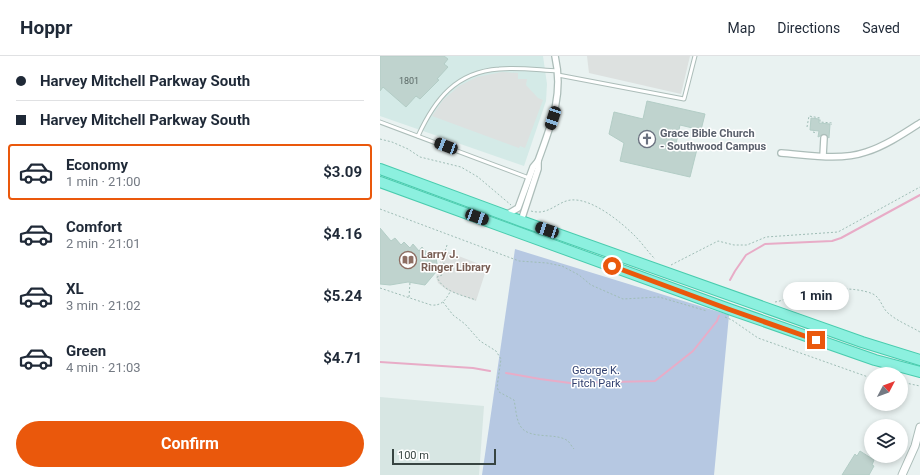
<!DOCTYPE html>
<meta charset="utf-8">
<style>
body{margin:0;font-family:Roboto,sans-serif;background:#f6f6f7;color:#1f2937;height:100vh;display:flex;flex-direction:column;font-size:15px;white-space:nowrap}
*{box-sizing:border-box;margin:0}
p{font-size:13px;color:#747a83}
.icon{flex:none;width:22px;height:22px;fill:none;stroke:currentColor;stroke-width:2;stroke-linecap:round;stroke-linejoin:round}
.map{position:relative;flex:1;overflow:hidden}
.drawer{display:flex;flex-direction:column;background:#fff;width:380px}
.drawer>*{flex:none}
.guide{display:grid;align-content:center;height:88px;padding:0 16px;background:#fff}
.needle{width:26px;rotate:49deg}
.fabs{position:absolute;left:484px;top:311px;display:grid;gap:8px}
.fabs a{display:grid;place-items:center;width:44px;height:44px;border-radius:50%;background:#fff;box-shadow:0 2px 6px #0003;font-size:20px}
.scale{position:absolute;left:12px;bottom:10px;width:104px;box-sizing:border-box;padding-left:4px;border:2px solid #384542;border-top:0;font-size:11px;line-height:14px;white-space:nowrap;color:#384542;-webkit-text-stroke:3px #fff;paint-order:stroke}
.end{position:absolute;width:18px;height:18px;margin:-9px;border:5px solid #ea580c;background:#fff;box-shadow:0 0 0 2px #fff}
.from{border-radius:50%}
.bubble{position:absolute;height:28px;border-radius:14px;background:#fff;box-shadow:0 2px 6px #0003;font-size:13px;font-weight:700;line-height:28px;text-align:center}
.car{position:absolute;width:12px;height:24px;margin:-12px -6px;border-radius:5px;box-shadow:0 0 3px 1px #0007;background:linear-gradient(#222 24%,#8ab4d8 0 40%,#222 0 76%,#8ab4d8 0 86%,#222 0)}
.guide b{display:flex;align-items:center;gap:14px;height:38px;font-size:15px}
.guide b+b{border-top:1px solid #e0e1e3}
.guide i{width:10px;height:10px;background:#1f2937}
ul{padding:0;list-style:none}
li{display:flex;align-items:center;gap:12px;height:56px;margin:0 8px 6px;padding:0 8px;border:2px solid transparent;border-radius:4px}
li div{flex:1}
li b{display:block;font-size:15px}
li em{font-style:normal;font-weight:700}
li.active{border-color:#ea580c}
li>.icon{width:36px;height:36px;stroke-width:1.5}
.cta{display:flex;gap:8px;margin-top:auto;padding:8px 16px}
.cta a{flex:1;height:46px;border-radius:24px;background:#ea580c;color:#fff;font-size:16px;font-weight:700;line-height:46px;text-align:center}
header{display:flex;align-items:center;gap:24px;box-sizing:border-box;height:56px;padding:0 20px;background:#fff;border-bottom:1px solid #e0e1e3}
header strong{font-size:19px}
nav{display:flex;gap:22px;margin-inline-start:auto;font-size:14px}
main{display:flex;flex:1;min-height:0}
.map>svg:first-child{display:block}
.residential{fill:#d7e6e3}
.education{fill:#d4eae7}
.green{fill:#b6c8e2}
.parking{fill:#dde1e0}
.lines{fill:none;stroke-linecap:round;stroke-linejoin:round}
.stream{stroke:#e8acc7;stroke-width:2}
.building{fill:#bfd3ce;stroke:#b3cdc6}
.service-casing{stroke:#acbdb9;stroke-width:5}
.minor-casing{stroke:#acbdb9;stroke-width:8}
.tertiary-casing{stroke:#acbdb9;stroke-width:9}
.trunk-casing{stroke:#49ccae;stroke-width:12}
.path{stroke:#9fbdb6;stroke-width:1;stroke-dasharray:2 2;stroke-linecap:butt}
.service{stroke:#fff;stroke-width:3}
.minor{stroke:#fff;stroke-width:5.5}
.tertiary{stroke:#fff;stroke-width:7}
.trunk{stroke:#8cf0df;stroke-width:10}
.route{stroke:#ea580c;stroke-width:5}
.labels{text-anchor:middle;stroke-width:3;stroke-linejoin:round;paint-order:stroke}
.number-label{font-size:9px;fill:#5a6865}
.worship-label{font-size:11px;font-weight:bold;fill:#5b616d;stroke:#fff;text-anchor:start}
.education-label{font-size:11px;font-weight:bold;fill:#785e54;stroke:#fff;text-anchor:start}
.park-label{font-size:11px;fill:#324170;stroke:#fff}
</style>
<header>
<strong>Hoppr</strong>
<nav><a>Map</a><a>Directions</a><a>Saved</a></nav>
</header>
<main>
<section class="drawer">
<div class="guide">
<b><i class="from"></i>Harvey Mitchell Parkway South</b>
<b><i></i>Harvey Mitchell Parkway South</b>
</div>
<ul>
<li class="active"><svg class="icon" aria-label="car" viewBox="0 0 24 24"><path d="M5 17H2v-5l4-1 3-4h7l3 4 3 1v5h-3M9 17h6M6 11h13"/><circle cx="7" cy="17" r="2"/><circle cx="17" cy="17" r="2"/></svg><div><b>Economy</b><p>1 min · 21:00</p></div><em>$3.09</em></li>
<li><svg class="icon" aria-label="car" viewBox="0 0 24 24"><path d="M5 17H2v-5l4-1 3-4h7l3 4 3 1v5h-3M9 17h6M6 11h13"/><circle cx="7" cy="17" r="2"/><circle cx="17" cy="17" r="2"/></svg><div><b>Comfort</b><p>2 min · 21:01</p></div><em>$4.16</em></li>
<li><svg class="icon" aria-label="car" viewBox="0 0 24 24"><path d="M5 17H2v-5l4-1 3-4h7l3 4 3 1v5h-3M9 17h6M6 11h13"/><circle cx="7" cy="17" r="2"/><circle cx="17" cy="17" r="2"/></svg><div><b>XL</b><p>3 min · 21:02</p></div><em>$5.24</em></li>
<li><svg class="icon" aria-label="car" viewBox="0 0 24 24"><path d="M5 17H2v-5l4-1 3-4h7l3 4 3 1v5h-3M9 17h6M6 11h13"/><circle cx="7" cy="17" r="2"/><circle cx="17" cy="17" r="2"/></svg><div><b>Green</b><p>4 min · 21:03</p></div><em>$4.71</em></li>
</ul>
<div class="cta"><a>Confirm</a></div>
</section>
<div class="map">
<svg width="540" height="419" viewBox="0 0 540 419">
<rect width="100%" height="100%" fill="#e9f2f1"/>
<path class="residential" d="M0 341 104 350 99 419H0Z"/>
<path class="education" d="M0 0H163L167 28 166 45 144 110 0 60Z"/>
<path class="green" d="M135 193 349 259 334 419H102Z"/>
<g class="parking">
<path d="M207 0H310L301 38 209 17Z"/>
<path d="M122 16 138 17V23H147L146 29 158 42 163 44 145 92 140 90 139 92 52 60 63 44 79 30 97 21Z"/>
<path d="M63 194 107 211 96 245 67 234 58 227 56 221Z"/>
</g>
<g class="lines">
<g class="stream">
<path d="M350 224 355 215 366 199 385 188 452 185 461 182 540 139"/>
<path d="M0 306 93 312 110 315"/>
<path d="M126 317 160 323 190 327 275 325 313 295 337 265 339 260"/>
</g>
</g>
<g class="building">
<path d="M0 0H64L68 3 64 8 68 11 57 23 59 24 40 43 36 40 26 51 3 31 0 35Z"/>
<path d="M267 45 325 58 321 74 300 69 296 88 317 93 310 121 240 105 244 87 229 78 234 56 263 63Z"/>
<path d="M431 62 439 63V67L450 68 449 82 444 78 438 81 439 75 430 74Z"/>
<path d="M0 172 11 185 15 182 21 189 24 186 30 192 33 188 39 195 42 191 48 198 51 195 56 201 57 208 56 216 45 229 28 226 10 229 0 228Z"/>
<path d="M480 395 494 404 492 409 494 410 489 419H462L475 398 477 400Z"/>
</g>
<g class="lines">
<g class="service-casing">
<g id="service">
<path d="M178 19 304 43 315 0"/>
<path d="M0 66 149 122"/>
<path d="M38 80C55 43 76 16 119 13 138 11 158 14 178 15"/>
</g>
</g>
<g class="minor-casing">
<g id="minor">
<path d="M401 97C428 99 460 105 486 96 505 90 523 78 540 67"/>
<path d="M443 100 444 82"/>
<path d="M126 159 138 152 153 111 158 105"/>
<path d="M141 165 158 113V105C171 69 184 39 175 0"/>
</g>
</g>
<g class="tertiary-casing">
<path id="tertiary" d="M522 419 535 390 540 371"/>
</g>
<g class="trunk-casing">
<g id="trunk">
<path d="M0 113 141 165 482 286 540 304"/>
<path d="M0 126 349 253 495 304 540 316"/>
</g>
</g>
<g class="path">
<path d="M427 71 429 60 440 62V66L452 67 451 69"/>
<path d="M433 76 437 77"/>
<path d="M0 83 12 86 28 93 40 101 81 111 98 121 131 149"/>
<path d="M0 153 139 205 167 207 182 210 199 219 211 229 243 243 279 241 327 255"/>
<path d="M151 155C154 156 157 156 160 156 172 155 180 145 191 144 212 142 241 166 255 180 262 187 268 196 275 203"/>
<path d="M67 189 62 205 64 206 62 219 57 221C63 236 82 239 96 244"/>
<path d="M291 209 338 185 354 189H367L386 181 458 176 540 131"/>
<path d="M0 232 51 249C61 250 65 245 70 236"/>
<path d="M29 241 30 226"/>
<path d="M63 246 73 259 85 268 100 285 116 295 121 303 117 331 119 336 134 344C136 353 136 364 141 371 150 384 176 376 188 385 190 387 192 391 194 393"/>
<path d="M395 246C403 245 410 240 418 238 437 232 475 230 493 238 501 242 502 252 508 257 517 265 530 270 540 276"/>
<path d="M345 261 352 264 378 282 491 322"/>
<path d="M521 326 540 330"/>
</g>
<use href="#service" class="service"/>
<use href="#minor" class="minor"/>
<use href="#tertiary" class="tertiary"/>
<use href="#trunk" class="trunk"/>
</g>
<g class="lines">
<path class="route" d="M232 210 348 253 436 284"/>
</g>
<defs>
<g id="church-ring" transform="scale(0.9)"><circle r="9.5" fill="#fff" stroke="#6b7280" stroke-width="1.5"/><path d="M-1.2-6h2.4v3.5h3.3v2.4h-3.3V6h-2.4V-.1h-3.3v-2.4h3.3Z" fill="#6b7280"/></g>
<g id="library-ring" transform="scale(0.9)"><circle r="9.5" fill="#fff" stroke="#8d6e63" stroke-width="1.5"/><path d="M-6-4Q-3-5.5-.7-3.5V5Q-3 3-6 4ZM6-4Q3-5.5 .7-3.5V5Q3 3 6 4Z" fill="#8d6e63"/></g>
</defs>
<g fill-rule="evenodd">
<use href="#church-ring" x="267" y="83"/>
<use href="#library-ring" x="28" y="204"/>
</g>
<g class="labels">
<g class="number-label">
<text x="29" y="28">1801</text>
</g>
<g class="worship-label">
<text x="280" y="81">Grace Bible Church<tspan x="280" dy="13">- Southwood Campus</tspan></text>
</g>
<g class="education-label">
<text x="41" y="202">Larry J.<tspan x="41" dy="13">Ringer Library</tspan></text>
</g>
<g class="park-label">
<text x="216" y="318">George K.<tspan x="216" dy="13">Fitch Park</tspan></text>
</g>
</g>
</svg>
<div class="fabs">
<a><svg class="needle" viewBox="-14 -14 28 28"><path d="M0-13l5 13h-10z" fill="#e53935"/><path d="M0 13l5-13h-10z" fill="#747a83"/></svg></a>
<a><svg class="icon" aria-label="layers" viewBox="0 0 24 24"><path d="M12 4l9 5-9 5-9-5zM3 14l9 5 9-5"/></svg></a>
</div>
<div class="scale">100 m</div>
<i class="end from" style="left:232px;top:210px"></i>
<i class="end" style="left:436px;top:284px"></i>
<div class="bubble" style="left:403px;top:226px;width:66px">1 min</div>
<i class="car" style="left:173px;top:62px;rotate:198deg"></i>
<i class="car" style="left:66px;top:90px;rotate:291deg"></i>
<i class="car" style="left:97px;top:161px;rotate:110deg"></i>
<i class="car" style="left:167px;top:174px;rotate:289deg"></i>
</div>
</main>
